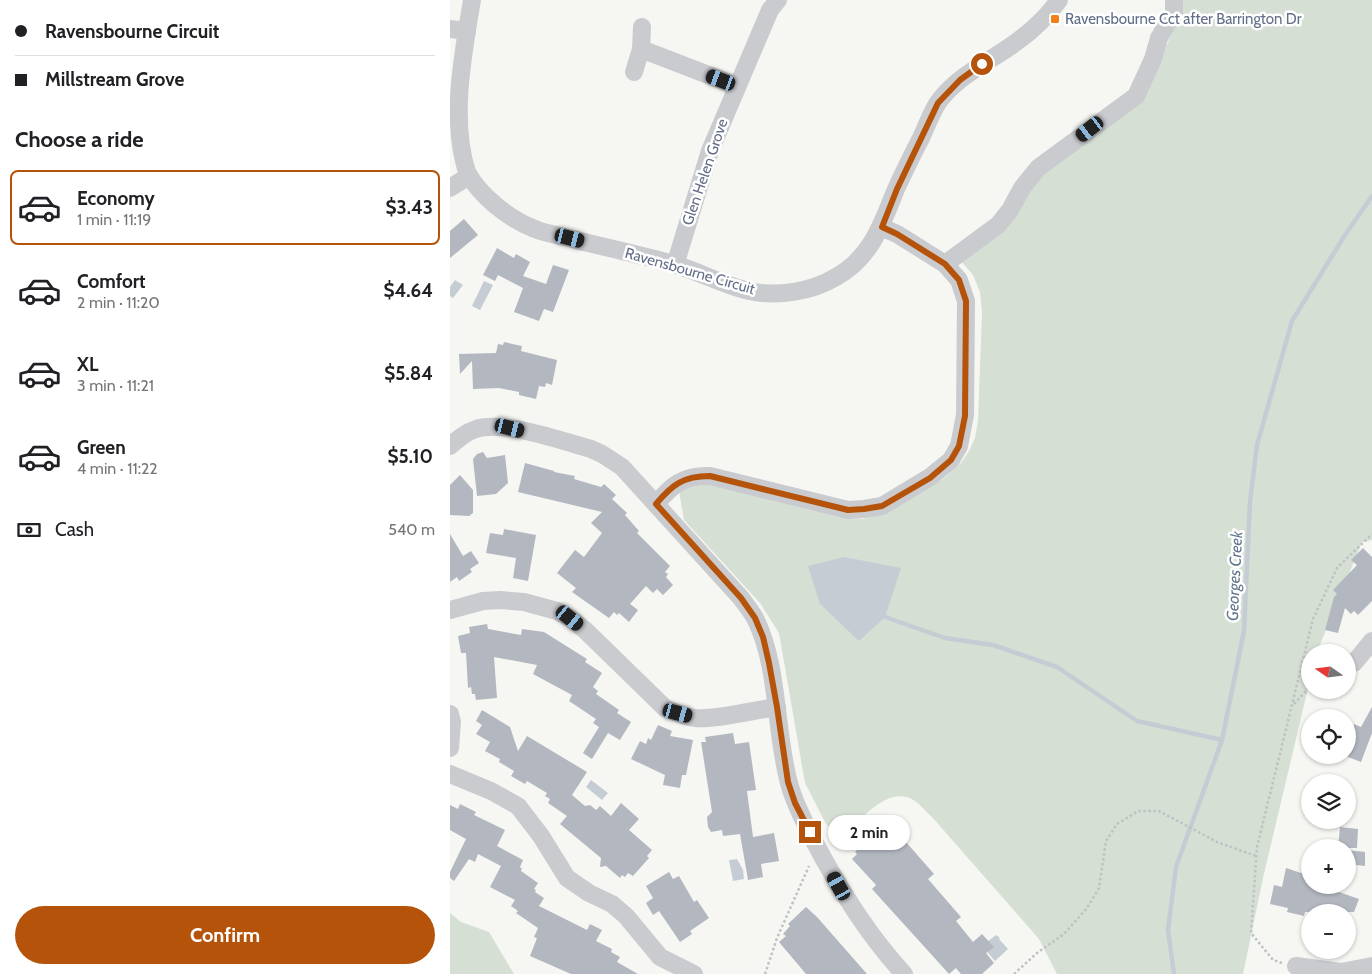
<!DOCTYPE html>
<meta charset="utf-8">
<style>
body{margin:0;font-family:Cabin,sans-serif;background:#f6f6f6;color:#202124;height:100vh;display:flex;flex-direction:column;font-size:19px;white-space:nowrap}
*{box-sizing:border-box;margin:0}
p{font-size:16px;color:#757577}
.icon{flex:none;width:28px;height:28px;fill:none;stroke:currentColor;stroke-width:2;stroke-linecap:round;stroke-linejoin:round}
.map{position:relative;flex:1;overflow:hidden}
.side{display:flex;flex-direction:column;background:#fff;width:450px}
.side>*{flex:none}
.guide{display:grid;align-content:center;height:110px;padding:0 15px;background:#fff}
.needle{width:32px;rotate:284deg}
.tools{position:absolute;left:851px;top:644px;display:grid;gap:10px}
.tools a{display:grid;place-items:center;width:55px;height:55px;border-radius:50%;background:#fff;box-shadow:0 1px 4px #0004;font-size:25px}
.end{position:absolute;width:22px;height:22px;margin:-11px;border:6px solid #b45309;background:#fff;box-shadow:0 0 0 2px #fff}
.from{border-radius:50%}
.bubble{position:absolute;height:35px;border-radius:18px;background:#fff;box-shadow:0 1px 4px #0004;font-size:16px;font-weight:700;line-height:35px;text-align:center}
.car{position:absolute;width:15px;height:30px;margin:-15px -8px;border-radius:6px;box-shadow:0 0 4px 1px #0007;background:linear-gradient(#222 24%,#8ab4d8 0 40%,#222 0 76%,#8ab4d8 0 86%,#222 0)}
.guide b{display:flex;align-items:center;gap:18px;height:48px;font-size:19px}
.guide b+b{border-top:1px solid #e0e0e0}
.guide i{width:12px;height:12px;background:#202124}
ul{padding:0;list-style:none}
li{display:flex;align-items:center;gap:15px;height:75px;margin:0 10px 8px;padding:0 5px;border:2px solid transparent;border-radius:8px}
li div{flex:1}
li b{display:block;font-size:19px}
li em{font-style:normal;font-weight:700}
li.current{border-color:#b45309}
li>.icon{width:45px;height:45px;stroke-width:1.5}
h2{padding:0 15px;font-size:22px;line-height:60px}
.pay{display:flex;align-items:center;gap:12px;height:55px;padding:0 15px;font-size:19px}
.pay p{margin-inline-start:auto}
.button{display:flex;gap:10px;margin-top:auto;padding:10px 15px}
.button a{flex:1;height:58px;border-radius:30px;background:#b45309;color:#fff;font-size:20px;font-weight:700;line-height:58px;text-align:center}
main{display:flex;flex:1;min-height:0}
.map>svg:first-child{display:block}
.green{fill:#d5dfd4}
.water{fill:#c6ccd4}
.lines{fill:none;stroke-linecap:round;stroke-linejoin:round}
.stream{stroke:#c6ccd4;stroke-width:4.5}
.building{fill:#b3b7bf}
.path{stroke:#bfc1c4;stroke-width:2.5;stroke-dasharray:2.5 2.5;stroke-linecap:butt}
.minor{stroke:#c9cbcf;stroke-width:18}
.route{stroke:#b45309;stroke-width:6}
.poi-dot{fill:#f38017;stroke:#fff;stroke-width:2}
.labels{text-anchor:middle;stroke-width:5;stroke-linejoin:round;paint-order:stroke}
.poi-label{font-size:15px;fill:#636e87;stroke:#fff;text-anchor:start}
.street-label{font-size:15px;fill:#636e87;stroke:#fff}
.water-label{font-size:16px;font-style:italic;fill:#63768b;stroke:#fff}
</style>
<main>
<section class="side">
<div class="guide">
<b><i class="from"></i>Ravensbourne Circuit</b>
<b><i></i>Millstream Grove</b>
</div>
<h2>Choose a ride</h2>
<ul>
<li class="current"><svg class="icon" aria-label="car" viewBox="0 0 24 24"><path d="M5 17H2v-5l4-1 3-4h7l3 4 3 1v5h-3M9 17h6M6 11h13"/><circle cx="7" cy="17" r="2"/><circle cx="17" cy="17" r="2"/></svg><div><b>Economy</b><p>1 min · 11:19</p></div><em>$3.43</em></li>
<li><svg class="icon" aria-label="car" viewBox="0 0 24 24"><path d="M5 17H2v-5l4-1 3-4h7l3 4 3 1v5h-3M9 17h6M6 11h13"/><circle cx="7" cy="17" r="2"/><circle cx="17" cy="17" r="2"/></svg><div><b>Comfort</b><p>2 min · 11:20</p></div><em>$4.64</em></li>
<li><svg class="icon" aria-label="car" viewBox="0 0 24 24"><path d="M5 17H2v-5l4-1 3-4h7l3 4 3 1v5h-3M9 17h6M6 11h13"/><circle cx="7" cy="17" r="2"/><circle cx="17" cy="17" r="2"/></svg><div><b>XL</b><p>3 min · 11:21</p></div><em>$5.84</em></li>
<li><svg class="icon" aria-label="car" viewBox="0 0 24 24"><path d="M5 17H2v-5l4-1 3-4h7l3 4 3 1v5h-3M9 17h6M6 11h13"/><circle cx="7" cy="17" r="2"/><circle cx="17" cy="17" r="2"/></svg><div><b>Green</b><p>4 min · 11:22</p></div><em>$5.10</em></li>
</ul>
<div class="pay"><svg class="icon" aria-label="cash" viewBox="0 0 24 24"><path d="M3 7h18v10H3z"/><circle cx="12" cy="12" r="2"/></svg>Cash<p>540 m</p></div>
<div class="button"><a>Confirm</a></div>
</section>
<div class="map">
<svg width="922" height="974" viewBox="0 0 922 974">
<rect width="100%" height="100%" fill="#f6f7f3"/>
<g class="green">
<path d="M730 0H922V540L912 542 867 652H860V680L813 878 793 974H607L589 939 482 817C476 812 471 805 465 801 439 784 414 818 395 832H385L376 824 355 783 329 633 310 603 234 520 229 491 242 484H260L389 517 413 519 435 513 494 478 511 463 519 451 525 438 528 420 532 312 530 292 523 275 510 260 568 210 588 180 614 156 692 102 732 10Z"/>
<path d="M0 913 11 922 39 932 64 974H0Z"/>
</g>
<g class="water">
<path d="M5 280 13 285 3 298 0 296V287Z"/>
<path d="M34 281 43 285 30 310 22 306Z"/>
<path d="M394 557 451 568 435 617 409 641 370 604 358 566Z"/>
<path d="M141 780 158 793 152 800 136 787Z"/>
<path d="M287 859 293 870 294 879 283 881 279 860Z"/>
<path d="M546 935 550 938 549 939 558 949 545 961 532 946Z"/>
</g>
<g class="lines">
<g class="stream">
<path d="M435 617 495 638 543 645 607 667 687 721 772 740"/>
<path d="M724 974 718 930 726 867 772 740 794 631 800 502 807 445 842 321 895 235 922 196"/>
</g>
</g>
<g class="building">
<path d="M14 219 28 235 0 258V231Z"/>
<path d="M47 248 64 258 66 254 80 262 73 276 96 284 103 265 119 270 103 312 94 309 89 321 64 312 73 288 48 275 45 281 33 275Z"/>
<path d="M54 342 72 346 71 351 107 360 102 385 96 383 95 387 89 386 86 399 69 395V392L49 388 23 389 22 361 10 374 9 354 46 353 48 344 53 345Z"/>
<path d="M33 452 37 458 55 455 58 483 46 494 27 496 23 459 27 454Z"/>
<path d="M75 463 104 471V472L125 476 124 479 151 487 154 484 166 495 162 499 177 513 175 515 189 531 187 533 220 566 215 572 218 574 216 577 223 585 213 595 207 589 203 593 196 586 180 604 188 610 179 622 169 613 167 615 164 612 159 618 122 592 126 588 107 573 125 550 134 557 152 533 141 523 152 512 68 492Z"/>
<path d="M10 475 23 490V513L19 516 0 515V485Z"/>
<path d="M54 529 86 535 78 581 63 578 66 558 36 553 40 533 53 535Z"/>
<path d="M0 534 13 556 21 551 29 563 20 569 22 572 9 581 7 577 0 582Z"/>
<path d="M913 548 922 557V601L908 615 904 611 901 614 895 608 888 633 875 630 884 597 887 594 883 590 907 565 901 560Z"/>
<path d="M37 624 38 629 71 635 72 629 94 632 137 659 135 662 152 673 143 687 148 691 146 694 169 710 167 713 181 722 170 740 158 733 142 759 133 753 149 727 143 723 146 719 119 701 122 695 83 674 87 665 44 657 47 698 26 700 25 694H22L21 687 18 688 16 653H11L8 636 20 633 19 627Z"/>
<path d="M922 707V733L911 762 898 757V741L904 724 911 727Z"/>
<path d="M32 710 60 727 68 751 77 736 137 772 122 795 135 806 140 805 146 810 150 806 161 816 171 803 189 819 179 830 202 850 197 856 199 858 183 876 178 873 175 877 172 875 170 878 156 866 150 867 151 858 110 824 117 816 98 803 100 799 95 796 97 793 77 781 75 784 61 776 64 771 49 762 50 759 35 751 40 742 26 734 32 725 26 721Z"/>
<path d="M208 725 222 731 220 736 243 740 236 775H232L230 788 213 785 215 775 181 759 190 741 196 744 198 738 201 740Z"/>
<path d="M283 733 285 744 299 742 306 790 297 791 303 837 324 833 329 861 311 864 313 877 298 880 290 834 273 836 272 830 261 832 258 827 257 817 262 812 251 742H256L255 737Z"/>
<path d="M10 804 26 812 24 815 55 830 47 846 73 860 70 867 72 869 71 871 88 883 84 889 86 890 85 892 94 898 89 906 137 930 140 924 152 930 146 941 162 949 161 952 170 957 167 962 188 974H121L80 956 87 938 84 937 88 928 66 913 68 911 61 906 65 900 40 887 51 866 28 854 25 862 19 859 4 881 0 878V872L16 839 0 830V805L8 809Z"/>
<path d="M441 825 484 874 478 879 511 917 506 921 523 942 532 934 544 947 536 953 544 963 532 974H511L506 968 499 974 422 889 426 885 402 859 407 854 405 852 418 839 422 843Z"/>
<path d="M890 827 908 829 907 848H888Z"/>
<path d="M898 850 915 852V866L898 864Z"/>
<path d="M836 868 860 876V885H892L889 892 909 899 904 912H855L854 916 837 912 838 908 820 904 824 885 832 887Z"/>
<path d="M219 872 223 879 229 876 244 902 247 900 259 918 240 931 242 934 230 942 209 911 203 915 196 903 203 898 196 886Z"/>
<path d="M356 907 367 917 417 974H356L329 942 336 936 333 934 340 926 338 924Z"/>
</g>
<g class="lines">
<g class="path">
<path d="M844 704 860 687"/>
<path d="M832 963 823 960 801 933 807 847 863 619 887 568 922 534"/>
<path d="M315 974 327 938 359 866"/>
<path d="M564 974 587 953 614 934 637 908 649 888 656 841 667 824 688 811H709L767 842 806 856"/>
</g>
<g class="minor">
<path d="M22 0C13 54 0 119 17 172 30 196 59 219 85 229 97 234 113 236 126 240 158 248 191 255 223 264 248 271 273 285 299 291 327 297 361 292 386 277 421 258 432 224 446 189 454 172 462 155 471 138 476 127 481 114 487 104 506 76 539 62 565 43 582 31 597 17 609 0"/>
<path d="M0 29 17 31"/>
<path d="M191 49 287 86"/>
<path d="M184 72 191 49 192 27"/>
<path d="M0 188 19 176"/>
<path d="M495 264 548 225 560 210 572 188 588 168 686 96 703 59 709 38 724 12V0"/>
<path d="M225 265 260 151 320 10 328 0"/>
<path d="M0 446C8 439 16 432 26 429 53 420 112 441 141 449L152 454 172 467 291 598C296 605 302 612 306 620 329 668 325 732 339 783 344 803 354 821 363 839 388 887 417 934 454 974"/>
<path d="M206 504C222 485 233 475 260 476L398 510 414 509 432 506 480 477 501 460 509 446 515 415 516 301 509 280 495 264 447 234 431 227"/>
<path d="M0 610 33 601 50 600 74 602 107 611 120 618 136 631 215 708C224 712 235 717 245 718 266 720 305 710 327 707"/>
<path d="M904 663 922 641"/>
<path d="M0 714 2 722 0 748"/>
<path d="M0 774 41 791 68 806 91 836 117 878 139 893 162 904 176 916 210 957 244 974"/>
<path d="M846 966 891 972 922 966"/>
</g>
</g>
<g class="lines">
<path class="route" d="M360 832 345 803 338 782 327 707 319 663 313 637 305 618 291 598 206 504C222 485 233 476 260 476L398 510 414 509 432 506 480 478 501 460 509 446 515 416 516 301 509 280 495 264 447 234 432 227 447 189 488 103 510 80 532 64"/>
</g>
<rect class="poi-dot" x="600" y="14" width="10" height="10" rx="2.5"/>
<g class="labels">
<g class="poi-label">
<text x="615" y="24">Ravensbourne Cct after Barrington Dr</text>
</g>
<g class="street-label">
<text transform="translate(255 172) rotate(-71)" y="5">Glen Helen Grove</text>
<text transform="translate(240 271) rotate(16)" y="5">Ravensbourne Circuit</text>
</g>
<g class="water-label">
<text transform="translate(784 576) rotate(-87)" y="6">Georges Creek</text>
</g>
</g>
</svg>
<div class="tools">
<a><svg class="needle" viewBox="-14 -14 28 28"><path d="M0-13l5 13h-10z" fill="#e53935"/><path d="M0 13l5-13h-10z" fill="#757577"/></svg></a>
<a><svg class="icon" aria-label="locate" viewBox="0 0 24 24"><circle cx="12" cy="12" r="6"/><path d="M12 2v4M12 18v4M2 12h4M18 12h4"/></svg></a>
<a><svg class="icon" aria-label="layers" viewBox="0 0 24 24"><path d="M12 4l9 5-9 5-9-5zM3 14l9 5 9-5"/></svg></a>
<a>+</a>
<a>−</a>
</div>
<i class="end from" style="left:532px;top:64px"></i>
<i class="end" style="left:360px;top:832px"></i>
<div class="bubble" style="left:378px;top:815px;width:82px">2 min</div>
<i class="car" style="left:271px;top:80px;rotate:291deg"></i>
<i class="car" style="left:640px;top:129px;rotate:232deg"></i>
<i class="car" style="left:120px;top:238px;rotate:104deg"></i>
<i class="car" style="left:60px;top:428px;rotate:104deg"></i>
<i class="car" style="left:120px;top:618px;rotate:129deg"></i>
<i class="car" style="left:228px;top:713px;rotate:105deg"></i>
<i class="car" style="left:389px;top:886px;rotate:331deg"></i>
</div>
</main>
